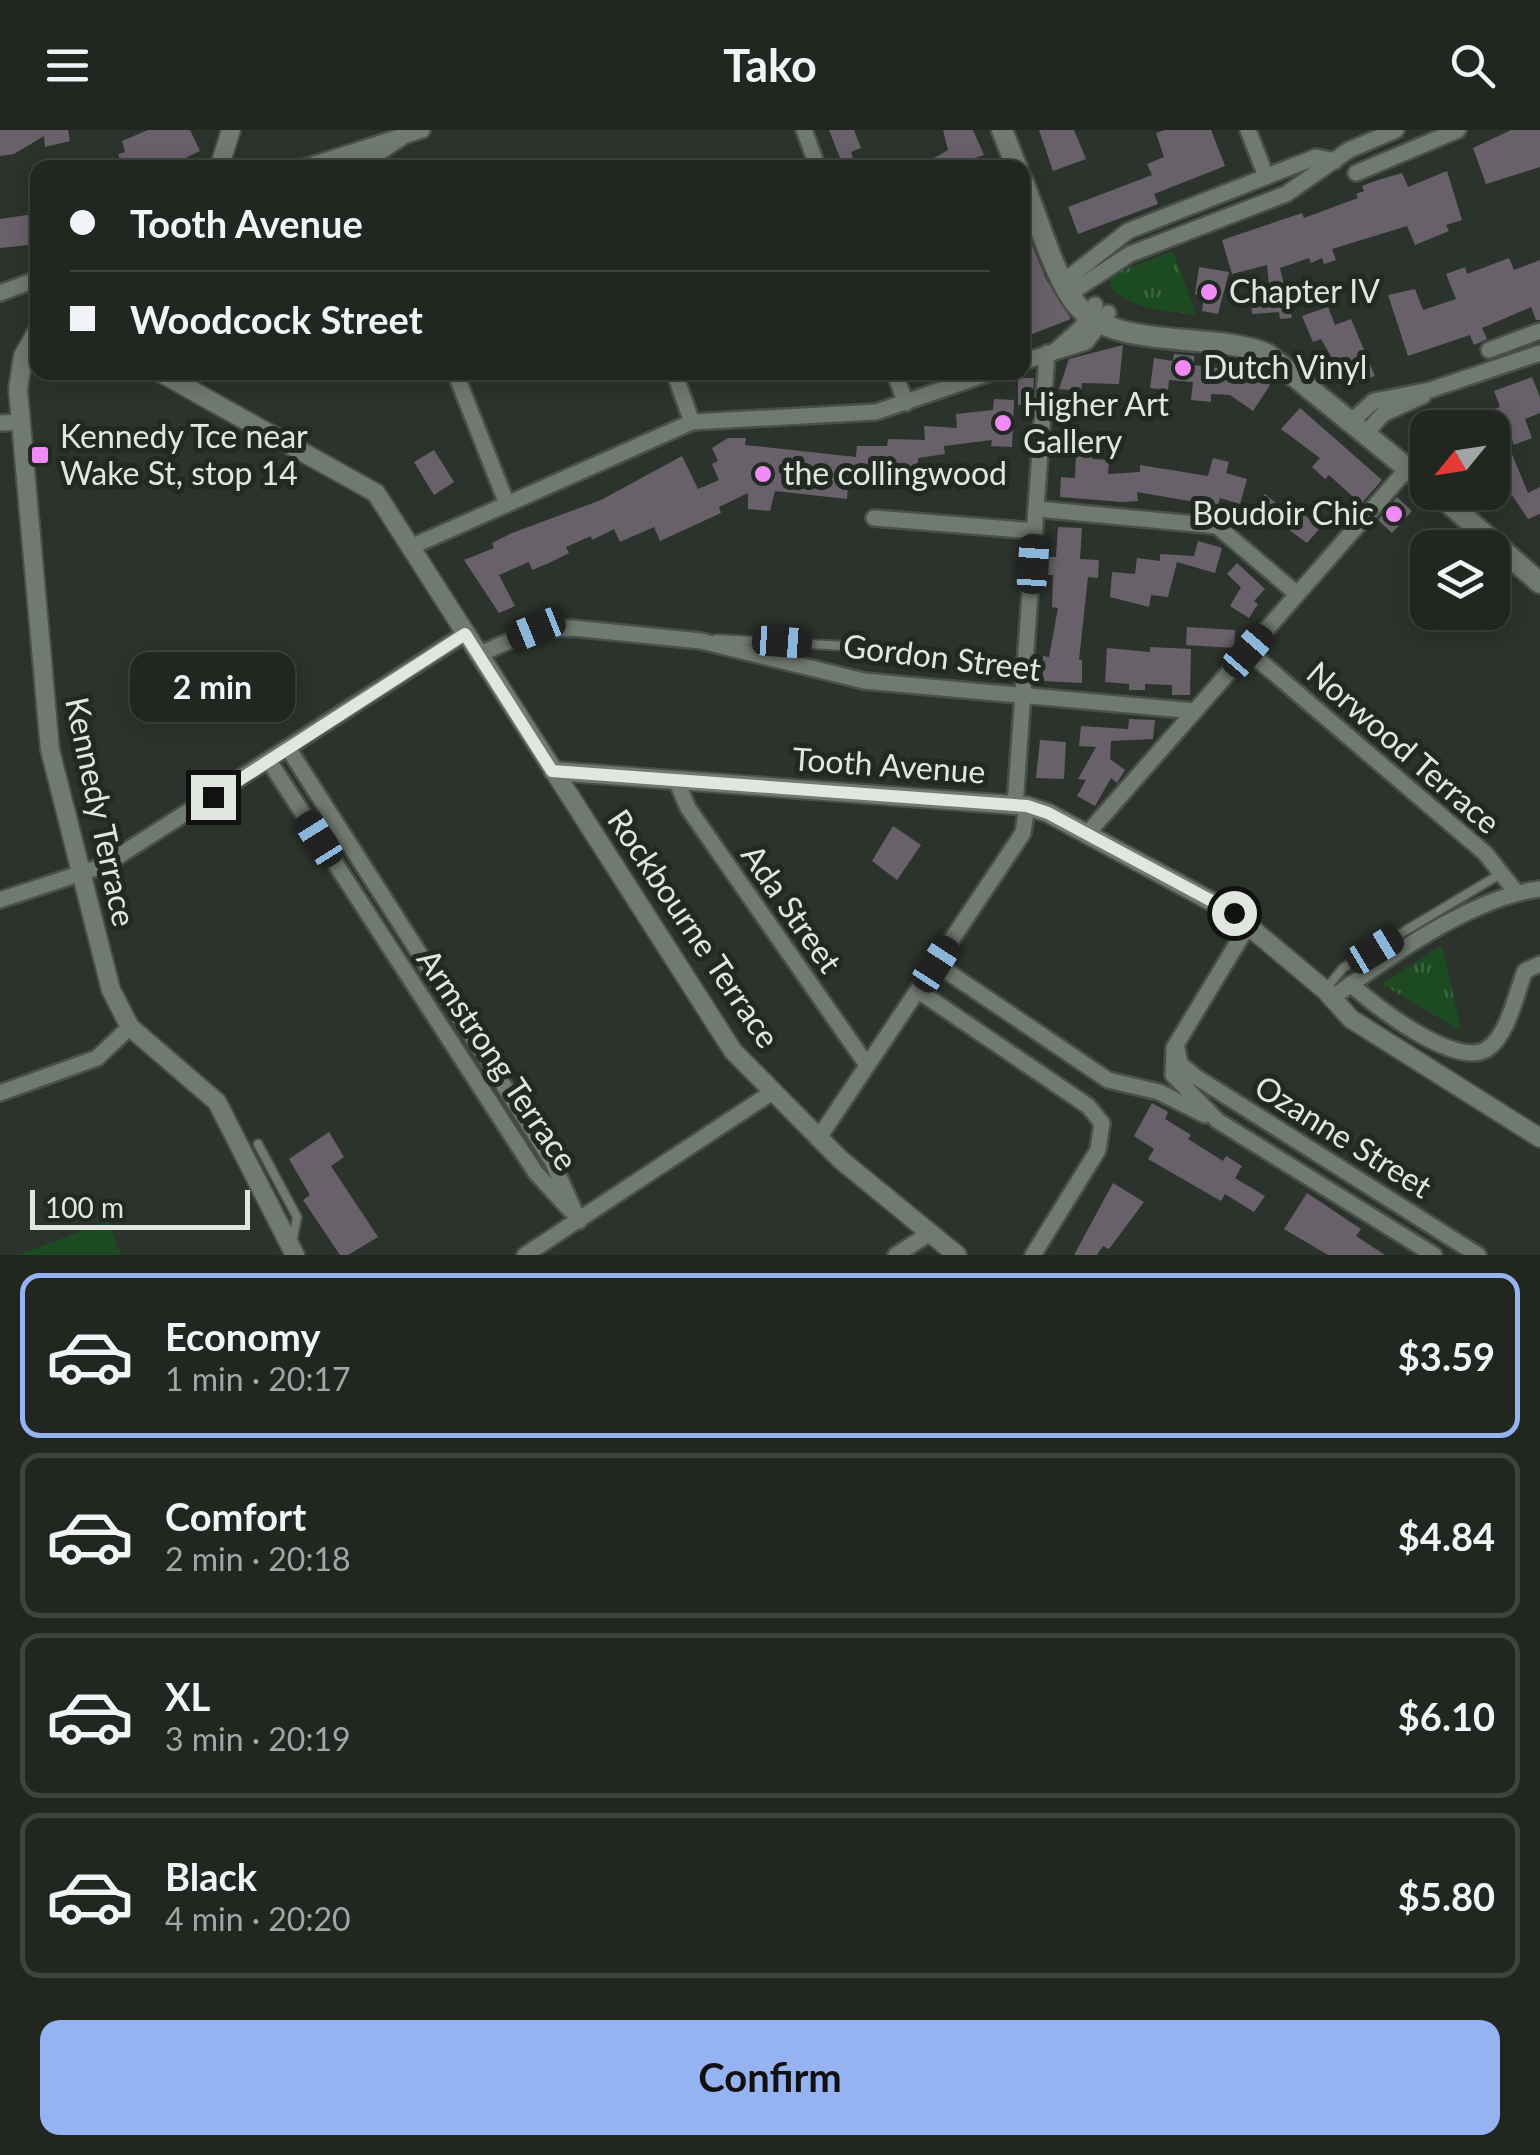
<!DOCTYPE html>
<meta charset="utf-8">
<style>
body{margin:0;font-family:Lato,sans-serif;background:#292e2a;color:#f1f3f6;height:100vh;display:flex;flex-direction:column;font-size:38px;white-space:nowrap}
*{box-sizing:border-box;margin:0}
p{font-size:32px;color:#a2a5a5}
.icon{flex:none;width:55px;height:55px;fill:none;stroke:currentColor;stroke-width:2;stroke-linecap:round;stroke-linejoin:round}
.map{position:relative;height:1125px;overflow:hidden}
.details{display:flex;flex-direction:column;background:#212621;flex:1}
.details>*{flex:none}
.banner{position:absolute;left:30px;top:30px;width:1000px;height:220px;border-radius:20px;box-shadow:0 5px 25px #0003,0 0 0 2px #3e433f;display:grid;align-content:center;height:220px;padding:0 40px;background:#212621}
.needle{width:65px;rotate:240deg}
.controls{position:absolute;left:1410px;top:280px;display:grid;gap:20px}
.controls a{display:grid;place-items:center;width:100px;height:100px;border-radius:20px;background:#212621;box-shadow:0 5px 25px #0003,0 0 0 2px #3e433f;font-size:50px}
.scale{position:absolute;left:30px;bottom:25px;width:220px;box-sizing:border-box;padding-left:10px;border:5px solid #e1e6e1;border-top:0;font-size:28px;line-height:35px;white-space:nowrap;color:#e1e6e1;-webkit-text-stroke:8px #222922;paint-order:stroke}
.end{position:absolute;width:45px;height:45px;margin:-22px;border:12px solid #e1e6e1;background:#111;box-shadow:0 0 0 5px #111}
.from{border-radius:50%}
.bubble{position:absolute;height:70px;border-radius:20px;background:#212621;box-shadow:0 5px 25px #0003,0 0 0 2px #3e433f;font-size:32px;font-weight:700;line-height:70px;text-align:center}
.car{position:absolute;width:30px;height:60px;margin:-30px -15px;border-radius:12px;box-shadow:0 0 8px 2px #0007;background:linear-gradient(#222 24%,#8ab4d8 0 40%,#222 0 76%,#8ab4d8 0 86%,#222 0)}
.banner b{display:flex;align-items:center;gap:35px;height:95px;font-size:38px}
.banner b+b{border-top:2px solid #3e433f}
.banner i{width:25px;height:25px;background:#f1f3f6}
ul{padding:18px 0 0;list-style:none}
li{display:flex;align-items:center;gap:30px;height:165px;margin:0 20px 15px;padding:0 20px;border:5px solid #3e433f;border-radius:20px}
li div{flex:1}
li b{display:block;font-size:38px}
li em{font-style:normal;font-weight:700}
li.active{border-color:#95b2f1}
li>.icon{width:90px;height:90px;stroke-width:1.5}
.cta{display:flex;gap:20px;margin-top:auto;padding:20px 40px}
.cta a{flex:1;height:115px;border-radius:20px;background:#95b2f1;color:#111;font-size:40px;font-weight:700;line-height:115px;text-align:center}
header{display:flex;justify-content:space-between;align-items:center;height:130px;padding:0 40px;background:#212621;font-size:45px;font-weight:700}
.map>svg:first-child{display:block}
.grass{fill:#1c4b22}
.park{fill:url(#park-tufts)}
.building{fill:#69616a}
.lines{fill:none;stroke-linecap:round;stroke-linejoin:round}
.service-casing{stroke:#495049;stroke-width:12}
.minor-casing{stroke:#495049;stroke-width:20}
.tertiary-casing{stroke:#495049;stroke-width:22}
.secondary-casing{stroke:#495049;stroke-width:25}
.service{stroke:#717a71;stroke-width:8}
.minor{stroke:#717a71;stroke-width:15}
.tertiary{stroke:#717a71;stroke-width:18}
.secondary{stroke:#717a71;stroke-width:20}
.route{stroke:#e1e6e1;stroke-width:12}
.poi-dot{fill:#f08bf5;stroke:#222922;stroke-width:4}
.labels{text-anchor:middle;stroke-width:10;stroke-linejoin:round;paint-order:stroke}
.poi-label{font-size:32px;fill:#e1e6e1;stroke:#222922;text-anchor:start}
.street-label{font-size:32px;fill:#e1e6e1;stroke:#222922}
</style>
<header><svg class="icon" aria-label="menu" viewBox="0 0 24 24"><path d="M4 6h16M4 12h16M4 18h16"/></svg>Tako<svg class="icon" aria-label="search" viewBox="0 0 24 24"><circle cx="10" cy="10" r="6"/><path d="M15 15l6 6"/></svg></header>
<div class="map">
<svg width="1540" height="1125" viewBox="0 0 1540 1125">
<defs>
<pattern id="park-tufts" width="24" height="20" patternUnits="userSpaceOnUse" patternTransform="scale(2.5)"><rect width="24" height="20" fill="#1c4b22"/><path d="M3 7l-1-3M5 7V3M7 7l1-3M15 17l-1-3M17 17v-4M19 17l1-3" fill="none" stroke="#3d6542"/></pattern>
</defs>
<rect width="100%" height="100%" fill="#2c332c"/>
<path class="grass" d="M108 1091 121 1125H18Z"/>
<g class="park">
<path d="M1173 121 1196 185C1166 180 1130 180 1110 156L1111 145Z"/>
<path d="M1442 815 1461 901 1382 854Z"/>
</g>
<g class="building">
<path d="M0 0H68L70 11 45 17 44 6 14 24 0 26Z"/>
<path d="M148 0H190L200 21 165 38H123L118 24 125 22 122 11Z"/>
<path d="M829 0H854L861 18 851 22 857 38H844Z"/>
<path d="M943 0H973L984 25 945 38H916L948 20Z"/>
<path d="M1039 0H1074L1086 29 1053 41Z"/>
<path d="M1165 0H1211L1225 36 1154 64 1158 74 1078 104 1068 77 1152 45 1147 34 1164 27 1156 3Z"/>
<path d="M1540 0V37L1486 54 1473 18 1511 0Z"/>
<path d="M1447 41 1462 90 1446 95 1449 101 1415 115 1407 96 1332 119 1336 130 1324 134 1322 128 1311 133 1309 128 1280 138 1292 188 1280 189 1279 182 1252 184 1251 169 1270 165 1267 135 1232 144 1222 110 1302 83 1304 88 1358 68 1356 64 1364 61 1362 56 1375 51 1402 43 1408 57Z"/>
<path d="M34 84 38 114 0 118V89Z"/>
<path d="M1022 90 1046 149 1071 189 1022 208Z"/>
<path d="M1509 128 1514 140 1540 130V190H1536L1531 177 1482 198 1487 209 1481 212 1474 215 1470 205 1408 226 1388 165 1415 159 1423 180 1456 169 1446 144 1465 137 1467 144Z"/>
<path d="M1199 137 1229 142 1218 184 1202 181 1204 166 1195 164Z"/>
<path d="M1328 177 1335 195 1351 189 1375 246 1350 255 1342 235 1337 237 1321 209 1313 212 1302 186Z"/>
<path d="M1123 215 1119 254 1082 253 1081 261 1059 259 1069 229Z"/>
<path d="M1174 224 1194 226V235L1250 242 1270 255 1253 281 1230 265 1211 264V272L1191 270 1193 252 1169 250 1168 260 1150 258 1154 228 1173 231Z"/>
<path d="M1532 247 1540 267V283L1525 289 1532 308 1514 315 1508 298H1414L1451 282 1454 292 1500 277 1494 261Z"/>
<path d="M1018 248H1034L1032 275H1018Z"/>
<path d="M994 269 1014 270 1012 317 991 316 992 310 944 316 945 324 918 328 917 350 875 347 874 355 848 354 847 369 775 361 770 381 748 379V363L719 377 721 383 660 411 654 397 620 412 614 399 592 410 591 406 566 417 569 423 549 433 532 440 529 432 499 445 515 476 499 483 464 430 494 418 492 413 512 403 601 370 682 326 698 359 719 350 712 334 718 331 712 318 728 308H746L745 315 856 327 857 316H887L888 309 925 310 924 296 957 298 956 284 993 280Z"/>
<path d="M1300 278 1382 350 1361 374 1329 345 1325 349 1312 337 1320 328 1281 299Z"/>
<path d="M1067 305 1093 306 1092 329 1109 330 1108 344 1140 342V335L1208 346 1213 328 1229 332 1226 343 1247 349 1240 374 1220 368 1218 376 1137 362 1138 371 1122 372 1060 367 1061 347 1075 348 1076 325H1060L1061 311H1067Z"/>
<path d="M434 320 454 352 434 365 414 332Z"/>
<path d="M1512 324 1528 363 1540 357V384L1528 389 1512 365 1492 373V332Z"/>
<path d="M1265 364 1295 389 1301 382 1320 398 1307 413 1255 375Z"/>
<path d="M1397 367 1412 381 1392 403 1378 390Z"/>
<path d="M1058 397 1082 398 1080 429 1099 430 1098 448 1088 447 1079 530H1082V553L1043 551V526L1049 527 1058 478 1052 477 1053 445H1048L1049 427H1056Z"/>
<path d="M1198 411 1222 418 1215 443 1177 432 1168 467 1151 465 1149 477 1110 467 1112 442 1135 444 1137 428 1160 431V424L1194 426Z"/>
<path d="M1237 433 1265 459 1254 471 1258 474 1249 488 1230 476 1241 457 1227 444Z"/>
<path d="M1187 497 1235 500 1234 518 1186 515Z"/>
<path d="M1150 517 1191 519 1190 565H1172V555L1145 554V560H1129V554L1105 552 1107 518 1150 522Z"/>
<path d="M1129 589 1155 590 1153 609 1111 611 1110 629 1125 640 1117 653 1111 648 1095 676 1077 666 1086 650 1078 649 1096 617 1079 616 1081 596 1128 599Z"/>
<path d="M1040 610 1066 612 1064 649 1036 648Z"/>
<path d="M893 696 921 715 897 750 872 731Z"/>
<path d="M1152 973 1168 982 1165 989 1191 1005 1188 1009 1223 1031 1226 1026 1242 1036 1235 1048 1265 1066 1254 1082 1225 1064 1221 1071 1148 1029 1154 1019 1134 1006Z"/>
<path d="M329 1002 344 1027 331 1036 378 1107 348 1125H340L303 1070 310 1065 289 1029Z"/>
<path d="M1113 1053 1144 1072 1109 1119 1103 1116 1097 1125H1074Z"/>
<path d="M1307 1063 1361 1099 1356 1106 1385 1125H1328L1284 1099Z"/>
</g>
<g class="lines">
<g class="service-casing">
<g id="service">
<path d="M716 509 847 516"/>
<path d="M1325 860 1343 838 1502 743"/>
<path d="M258 1014 297 1087 292 1113"/>
</g>
</g>
<g class="minor-casing">
<g id="minor">
<path d="M804 0 818 38"/>
<path d="M1248 0 1266 46"/>
<path d="M302 38 422 0"/>
<path d="M356 38 401 8"/>
<path d="M1356 43 1458 0"/>
<path d="M1063 152 1128 101 1316 27 1335 31"/>
<path d="M0 163 38 149"/>
<path d="M1069 164 1130 124 1286 64 1349 20 1396 0"/>
<path d="M1489 220 1540 201"/>
<path d="M1055 221 1081 198 1095 175"/>
<path d="M1022 232 1086 212 1108 183"/>
<path d="M455 242 507 374"/>
<path d="M674 242 692 292"/>
<path d="M894 242 906 273"/>
<path d="M1352 291 1374 271 1430 260 1540 223"/>
<path d="M0 293 21 292"/>
<path d="M1366 303 1383 284 1423 266"/>
<path d="M1037 379 1217 396 1297 464"/>
<path d="M874 388 1035 401"/>
<path d="M413 416 692 292 876 282 993 242"/>
<path d="M1248 521 1485 723 1516 762"/>
<path d="M478 525 536 499 572 498 701 511 864 551 1195 581"/>
<path d="M288 618 552 1031 579 1091"/>
<path d="M269 631 536 1043 570 1080"/>
<path d="M676 650 688 678 867 935"/>
<path d="M1015 676 1047 223"/>
<path d="M1087 704 1408 338"/>
<path d="M0 770 103 736 465 504"/>
<path d="M1249 794 1174 918 1173 945 1218 991 1434 1125"/>
<path d="M936 834 1108 950 1159 962 1205 985"/>
<path d="M1351 854C1374 876 1456 939 1487 919 1508 906 1516 863 1525 841L1540 834"/>
<path d="M920 862 1088 976 1102 993 1098 1020 1033 1125"/>
<path d="M1332 868C1387 828 1472 767 1540 759"/>
<path d="M1177 918 1180 934 1196 947 1478 1125"/>
<path d="M0 963 97 928 130 897"/>
<path d="M818 1009 1023 703 1027 676"/>
<path d="M525 1125 771 963"/>
<path d="M896 1125 930 1103"/>
</g>
</g>
<g class="tertiary-casing">
<g id="tertiary">
<path d="M219 38 231 0"/>
<path d="M38 200 23 226 18 259 50 620 111 860 130 897 217 972 295 1125"/>
<path d="M159 242 376 363 733 921 841 1030 957 1125"/>
<path d="M553 641 1027 676 1048 683 1233 783 1325 860 1351 889 1540 1008"/>
</g>
</g>
<g class="secondary-casing">
<g id="secondary">
<path d="M1002 0 1017 38"/>
<path d="M1022 50C1038 87 1051 138 1073 170 1110 223 1210 200 1267 224L1428 355"/>
<path d="M1436 362 1540 453"/>
</g>
</g>
<use href="#service" class="service"/>
<use href="#minor" class="minor"/>
<use href="#tertiary" class="tertiary"/>
<use href="#secondary" class="secondary"/>
</g>
<g class="lines">
<path class="route" d="M213 667 465 504 552 641 1027 676 1048 683 1234 783"/>
</g>
<g class="poi-dot">
<circle cx="1209" cy="162" r="10"/>
<circle cx="1183" cy="238" r="10"/>
<circle cx="1003" cy="293" r="10"/>
<rect x="30" y="315" width="20" height="20" rx="5"/>
<circle cx="763" cy="344" r="10"/>
<circle cx="1394" cy="384" r="10"/>
</g>
<g class="labels">
<g class="poi-label">
<text x="1229" y="173">Chapter IV</text>
<text x="1203" y="249">Dutch Vinyl</text>
<text x="1023" y="286">Higher Art<tspan x="1023" dy="37">Gallery</tspan></text>
<text x="60" y="318">Kennedy Tce near<tspan x="60" dy="37">Wake St, stop 14</tspan></text>
<text x="783" y="355">the collingwood</text>
<text x="1374" y="395" text-anchor="end">Boudoir Chic</text>
</g>
<g class="street-label">
<text transform="translate(942 528) rotate(7)" y="11">Gordon Street</text>
<text transform="translate(1403 618) rotate(41)" y="11">Norwood Terrace</text>
<text transform="translate(889 636) rotate(4)" y="11">Tooth Avenue</text>
<text transform="translate(100 682) rotate(78)" y="11">Kennedy Terrace</text>
<text transform="translate(791 779) rotate(55)" y="11">Ada Street</text>
<text transform="translate(693 799) rotate(56)" y="11">Rockbourne Terrace</text>
<text transform="translate(497 930) rotate(56)" y="11">Armstrong Terrace</text>
<text transform="translate(1343 1007) rotate(32)" y="11">Ozanne Street</text>
</g>
</g>
</svg>
<div class="controls">
<a><svg class="needle" viewBox="-14 -14 28 28"><path d="M0-13l5 13h-10z" fill="#e53935"/><path d="M0 13l5-13h-10z" fill="#a2a5a5"/></svg></a>
<a><svg class="icon" aria-label="layers" viewBox="0 0 24 24"><path d="M12 4l9 5-9 5-9-5zM3 14l9 5 9-5"/></svg></a>
</div>
<div class="scale">100 m</div>
<i class="end from" style="left:1234px;top:783px"></i>
<i class="end" style="left:213px;top:667px"></i>
<div class="bubble" style="left:130px;top:522px;width:165px">2 min</div>
<i class="car" style="left:1033px;top:434px;rotate:4deg"></i>
<i class="car" style="left:536px;top:499px;rotate:248deg"></i>
<i class="car" style="left:782px;top:512px;rotate:94deg"></i>
<i class="car" style="left:1248px;top:521px;rotate:41deg"></i>
<i class="car" style="left:319px;top:709px;rotate:328deg"></i>
<i class="car" style="left:1375px;top:820px;rotate:59deg"></i>
<i class="car" style="left:936px;top:834px;rotate:33deg"></i>
<div class="banner">
<b><i class="from"></i>Tooth Avenue</b>
<b><i></i>Woodcock Street</b>
</div>
</div>
<section class="details">
<ul>
<li class="active"><svg class="icon" aria-label="car" viewBox="0 0 24 24"><path d="M5 17H2v-5l4-1 3-4h7l3 4 3 1v5h-3M9 17h6M6 11h13"/><circle cx="7" cy="17" r="2"/><circle cx="17" cy="17" r="2"/></svg><div><b>Economy</b><p>1 min · 20:17</p></div><em>$3.59</em></li>
<li><svg class="icon" aria-label="car" viewBox="0 0 24 24"><path d="M5 17H2v-5l4-1 3-4h7l3 4 3 1v5h-3M9 17h6M6 11h13"/><circle cx="7" cy="17" r="2"/><circle cx="17" cy="17" r="2"/></svg><div><b>Comfort</b><p>2 min · 20:18</p></div><em>$4.84</em></li>
<li><svg class="icon" aria-label="car" viewBox="0 0 24 24"><path d="M5 17H2v-5l4-1 3-4h7l3 4 3 1v5h-3M9 17h6M6 11h13"/><circle cx="7" cy="17" r="2"/><circle cx="17" cy="17" r="2"/></svg><div><b>XL</b><p>3 min · 20:19</p></div><em>$6.10</em></li>
<li><svg class="icon" aria-label="car" viewBox="0 0 24 24"><path d="M5 17H2v-5l4-1 3-4h7l3 4 3 1v5h-3M9 17h6M6 11h13"/><circle cx="7" cy="17" r="2"/><circle cx="17" cy="17" r="2"/></svg><div><b>Black</b><p>4 min · 20:20</p></div><em>$5.80</em></li>
</ul>
<div class="cta"><a>Confirm</a></div>
</section>
